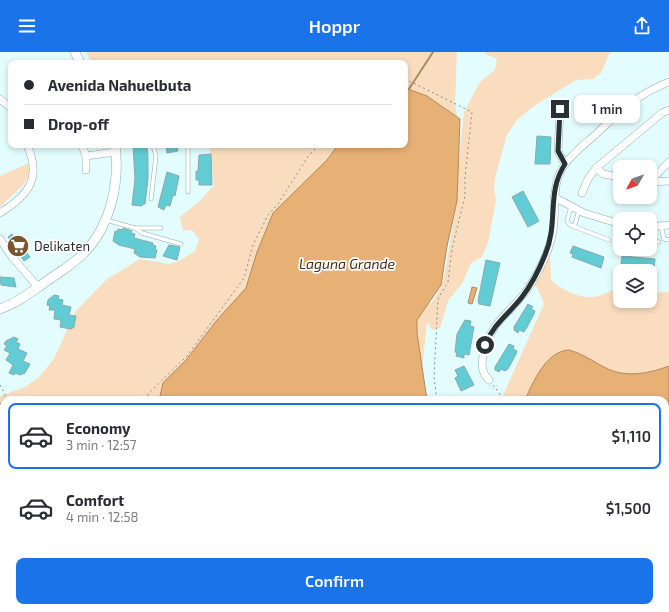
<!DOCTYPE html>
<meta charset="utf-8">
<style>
body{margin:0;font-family:"Exo 2",sans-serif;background:#f7f7f7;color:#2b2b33;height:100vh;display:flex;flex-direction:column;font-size:15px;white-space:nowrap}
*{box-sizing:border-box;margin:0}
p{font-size:13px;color:#7c7c81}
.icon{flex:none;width:22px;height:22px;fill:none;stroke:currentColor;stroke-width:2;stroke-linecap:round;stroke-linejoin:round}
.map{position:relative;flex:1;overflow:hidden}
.drawer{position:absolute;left:0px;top:344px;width:669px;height:216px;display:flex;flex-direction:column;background:#fff;border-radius:12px 12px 0 0;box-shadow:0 2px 6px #0003}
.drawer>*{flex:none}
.hud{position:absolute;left:8px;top:8px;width:400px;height:88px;border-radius:8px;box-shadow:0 2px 6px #0003;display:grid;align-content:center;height:88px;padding:0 16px;background:#fff}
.needle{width:26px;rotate:230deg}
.tools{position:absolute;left:613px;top:108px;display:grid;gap:8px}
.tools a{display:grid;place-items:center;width:44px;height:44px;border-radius:8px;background:#fff;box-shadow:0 2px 6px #0003;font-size:20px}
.end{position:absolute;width:18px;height:18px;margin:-9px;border:5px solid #263233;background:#fff;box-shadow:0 0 0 2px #fff}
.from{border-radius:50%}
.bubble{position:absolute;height:28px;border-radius:8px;background:#fff;box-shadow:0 2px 6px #0003;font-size:13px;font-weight:600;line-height:28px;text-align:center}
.hud b{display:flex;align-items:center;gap:14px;height:38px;font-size:15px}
.hud b+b{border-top:1px solid #e1e1e2}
.hud i{width:10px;height:10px;background:#2b2b33}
ul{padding:7px 0 0;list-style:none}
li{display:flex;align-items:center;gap:12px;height:66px;margin:0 8px 6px;padding:0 8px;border:2px solid transparent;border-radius:8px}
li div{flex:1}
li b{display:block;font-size:15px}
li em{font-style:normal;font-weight:600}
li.on{border-color:#1a73e8}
li>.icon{width:36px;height:36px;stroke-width:1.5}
.cta{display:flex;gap:8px;margin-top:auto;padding:8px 16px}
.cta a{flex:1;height:46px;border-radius:8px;background:#1a73e8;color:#fff;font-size:16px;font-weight:600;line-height:46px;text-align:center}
header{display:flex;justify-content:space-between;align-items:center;height:52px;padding:0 16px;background:#1a73e8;color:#fff;font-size:18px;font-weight:600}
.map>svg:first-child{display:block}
.green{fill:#faddbf}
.water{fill:#e7b075;stroke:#ad8a61}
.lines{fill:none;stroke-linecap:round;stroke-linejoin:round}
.stream{stroke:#ad8a61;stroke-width:2}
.building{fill:#61ccd3;stroke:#8aa9ab}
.service-casing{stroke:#8dacae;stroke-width:4.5}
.minor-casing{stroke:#8dacae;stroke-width:8}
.tertiary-casing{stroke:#8dacae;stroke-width:10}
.path{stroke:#809293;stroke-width:1;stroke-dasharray:2 3;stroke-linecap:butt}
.service{stroke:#fff;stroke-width:3.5}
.minor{stroke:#fff;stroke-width:7}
.tertiary{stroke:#fff;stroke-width:9}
.route{stroke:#263233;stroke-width:5}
.labels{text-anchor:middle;stroke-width:3.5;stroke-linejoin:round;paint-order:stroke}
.poi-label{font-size:13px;fill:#263233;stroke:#fff;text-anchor:start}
.water-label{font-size:14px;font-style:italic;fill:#442d13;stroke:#fff}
</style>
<header><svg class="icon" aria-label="menu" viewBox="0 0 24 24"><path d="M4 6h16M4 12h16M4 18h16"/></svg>Hoppr<svg class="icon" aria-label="share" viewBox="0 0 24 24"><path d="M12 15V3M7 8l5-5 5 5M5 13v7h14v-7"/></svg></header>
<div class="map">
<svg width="669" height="560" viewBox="0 0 669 560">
<rect width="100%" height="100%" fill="#e3fcfe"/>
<g class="green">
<path d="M86 0H457L455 52 460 80 454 156 446 198 430 246V253L440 237 445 220 457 149 458 115 464 60 480 30 495 18 497 7 486 2 485 0H610L601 21 593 27 576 28 531 56 517 68 507 83 496 122 494 134 496 148 488 191 482 205 471 211 463 230 448 249 440 276 432 278 427 270 419 348H4V474L0 471V344L25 335 39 325 54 307 75 260 107 227 140 207 169 212 181 208 195 199 199 187 192 178 183 179 180 165 199 150 214 133 209 93H405V11H92Z"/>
<path d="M29 111 30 122 23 133 0 155V124Z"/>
<path d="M550 203 551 228C562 238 577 246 593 245 602 244 612 238 620 235V249H650V241L669 240V560H149L148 556H665V348H501L544 252 538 237 533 231Z"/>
</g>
<g class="water">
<path d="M405 36 427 44 460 67 457 149 447 194 441 233 417 268V281L427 348H159L163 331 186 308 217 268 246 236 257 200 273 161 327 108 338 93H405Z"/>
<path d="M472 235 477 236 472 252 468 251Z"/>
<path d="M569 298C584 302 595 311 608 317 628 326 650 321 669 314V560H151V556H665V348H525C533 330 546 299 569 298Z"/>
</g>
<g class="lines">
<path class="stream" d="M409 37 433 0"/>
</g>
<g class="building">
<path d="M537 84 551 85 550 112H535Z"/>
<path d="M133 93H144L145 96H147L148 104V127L145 152H143L142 154 132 153 135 127Z"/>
<path d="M166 93H177L178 99 167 101Z"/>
<path d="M211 102 212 133H199V128H196V119H198L199 103Z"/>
<path d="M167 120 179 124 175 144 173 143 170 154 166 153 164 158 158 155Z"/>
<path d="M523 139 539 169 528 175 512 145Z"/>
<path d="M123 176 132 179 131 181 135 182 134 186 153 191V193L156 194 155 197 157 198 155 206 140 205 134 201 135 197 119 193 113 189 115 179 117 180 118 177 123 178Z"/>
<path d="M12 182 30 205 24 209 8 185Z"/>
<path d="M169 193 180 195 177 208 163 204Z"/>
<path d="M573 194 604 205 601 216 572 205 573 202 570 201Z"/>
<path d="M622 204 655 207 654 218 623 215 624 212H621Z"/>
<path d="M486 208 500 211 490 254 479 252 478 249Z"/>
<path d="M0 225 14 226 16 235 1 233Z"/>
<path d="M54 243 59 244 58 247 63 248 62 253 71 255 69 263 76 264 74 275 71 277 60 275 61 268 54 267 55 258H49L50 254 47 253 48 248Z"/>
<path d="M528 252 533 255 531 257 535 259 534 262 526 277 524 280 519 278 518 281 514 278V275Z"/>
<path d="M465 268 471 269 470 274 474 275 469 303 464 302V306L456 304 457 301 455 300 457 282Z"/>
<path d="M14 285 18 287 16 290 20 292 18 297 27 301 23 309 30 312 25 321 20 323 15 321 14 323 9 321 13 313 6 308 10 301 4 298 7 294 4 292 6 289Z"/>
<path d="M509 292 514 294 513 297 517 299 516 302 508 317 505 319 501 317 499 320 495 318V315Z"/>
<path d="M464 314 474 333 461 339 455 326 458 324 455 318Z"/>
</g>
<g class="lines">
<g class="service-casing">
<g id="service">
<path d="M188 93V140"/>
<path d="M151 147 156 104 153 93"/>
<path d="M571 155 567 169 570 173 609 188"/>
<path d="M106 168 135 176H161"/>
<path d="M661 174 664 187 669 188"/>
<path d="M574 175 579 159"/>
<path d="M135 176 142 181 181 192"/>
<path d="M650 189 659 190"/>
</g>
</g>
<g class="minor-casing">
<g id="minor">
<path d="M0 47 11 56"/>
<path d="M560 57 558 99 565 112"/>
<path d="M82 93 86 104V118"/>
<path d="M86 104 115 100"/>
<path d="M596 116 603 122 620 125"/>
<path d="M650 129 669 110"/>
<path d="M650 130 669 129"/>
<path d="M582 141 588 127 596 116 662 61 669 58"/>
<path d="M554 145 584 161 620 172"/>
<path d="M0 161C29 143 42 126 27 93"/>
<path d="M650 175 669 173"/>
<path d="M0 187 12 205 38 235"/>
<path d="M489 328C482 321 481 314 483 304 490 267 513 261 531 232 540 217 550 197 553 179 557 155 550 133 565 112 574 100 585 92 596 82 621 59 636 43 669 30"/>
<path d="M0 443 4 442"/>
<path d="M0 537 4 542"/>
<path d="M14 556 17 560"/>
<path d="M92 560 96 556"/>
</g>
</g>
<g class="tertiary-casing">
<g id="tertiary">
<path d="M75 0 80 11"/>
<path d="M0 257C18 251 32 239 47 229 59 220 74 212 84 201 111 173 120 130 115 93"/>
</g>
</g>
<g class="path">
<path d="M405 27 472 60 465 125V144L452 197 448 230 438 247 434 325 437 348"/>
<path d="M0 333 5 342 4 348"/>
<path d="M493 333 500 342 501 348"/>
<path d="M145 348 150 340 187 304 244 226 253 193 268 163 278 152 309 103 319 93"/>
<path d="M0 352 4 349"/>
</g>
<use href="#service" class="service"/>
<use href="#minor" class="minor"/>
<use href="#tertiary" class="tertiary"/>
</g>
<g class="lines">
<path class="route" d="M485 293C494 271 508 263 522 245 532 232 539 218 545 203 559 170 546 141 565 112L558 99 560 57"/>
</g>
<defs>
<g id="supermarket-disc" transform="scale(1.15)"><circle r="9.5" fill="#79562e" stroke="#fff"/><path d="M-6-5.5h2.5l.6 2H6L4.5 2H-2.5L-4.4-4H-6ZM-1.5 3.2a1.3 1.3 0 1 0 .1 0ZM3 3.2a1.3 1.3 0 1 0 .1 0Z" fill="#fff"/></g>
</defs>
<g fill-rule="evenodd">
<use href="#supermarket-disc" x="18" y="194"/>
</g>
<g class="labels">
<g class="poi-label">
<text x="34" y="199">Delikaten</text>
</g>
<g class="water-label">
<text x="347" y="217">Laguna Grande</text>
</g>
</g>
</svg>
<div class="tools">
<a><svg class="needle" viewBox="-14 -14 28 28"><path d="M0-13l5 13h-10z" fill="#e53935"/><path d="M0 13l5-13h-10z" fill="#7c7c81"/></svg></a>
<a><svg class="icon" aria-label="locate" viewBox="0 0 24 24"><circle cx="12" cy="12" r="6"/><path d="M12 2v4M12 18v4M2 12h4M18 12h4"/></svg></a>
<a><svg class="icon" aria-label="layers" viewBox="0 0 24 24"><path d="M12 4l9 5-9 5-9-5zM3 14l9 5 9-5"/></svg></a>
</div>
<i class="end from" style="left:485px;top:293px"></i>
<i class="end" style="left:560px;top:57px"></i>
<div class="bubble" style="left:574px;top:43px;width:66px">1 min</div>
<div class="hud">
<b><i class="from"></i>Avenida Nahuelbuta</b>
<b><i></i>Drop-off</b>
</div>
<section class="drawer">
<ul>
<li class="on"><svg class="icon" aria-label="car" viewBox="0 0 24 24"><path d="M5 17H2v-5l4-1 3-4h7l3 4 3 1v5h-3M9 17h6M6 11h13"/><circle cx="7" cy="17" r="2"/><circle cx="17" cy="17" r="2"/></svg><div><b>Economy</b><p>3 min · 12:57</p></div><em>$1,110</em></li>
<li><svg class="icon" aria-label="car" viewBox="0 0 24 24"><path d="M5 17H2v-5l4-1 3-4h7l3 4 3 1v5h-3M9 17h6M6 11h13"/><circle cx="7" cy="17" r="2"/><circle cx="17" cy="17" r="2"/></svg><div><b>Comfort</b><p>4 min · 12:58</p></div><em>$1,500</em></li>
</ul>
<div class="cta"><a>Confirm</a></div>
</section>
</div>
